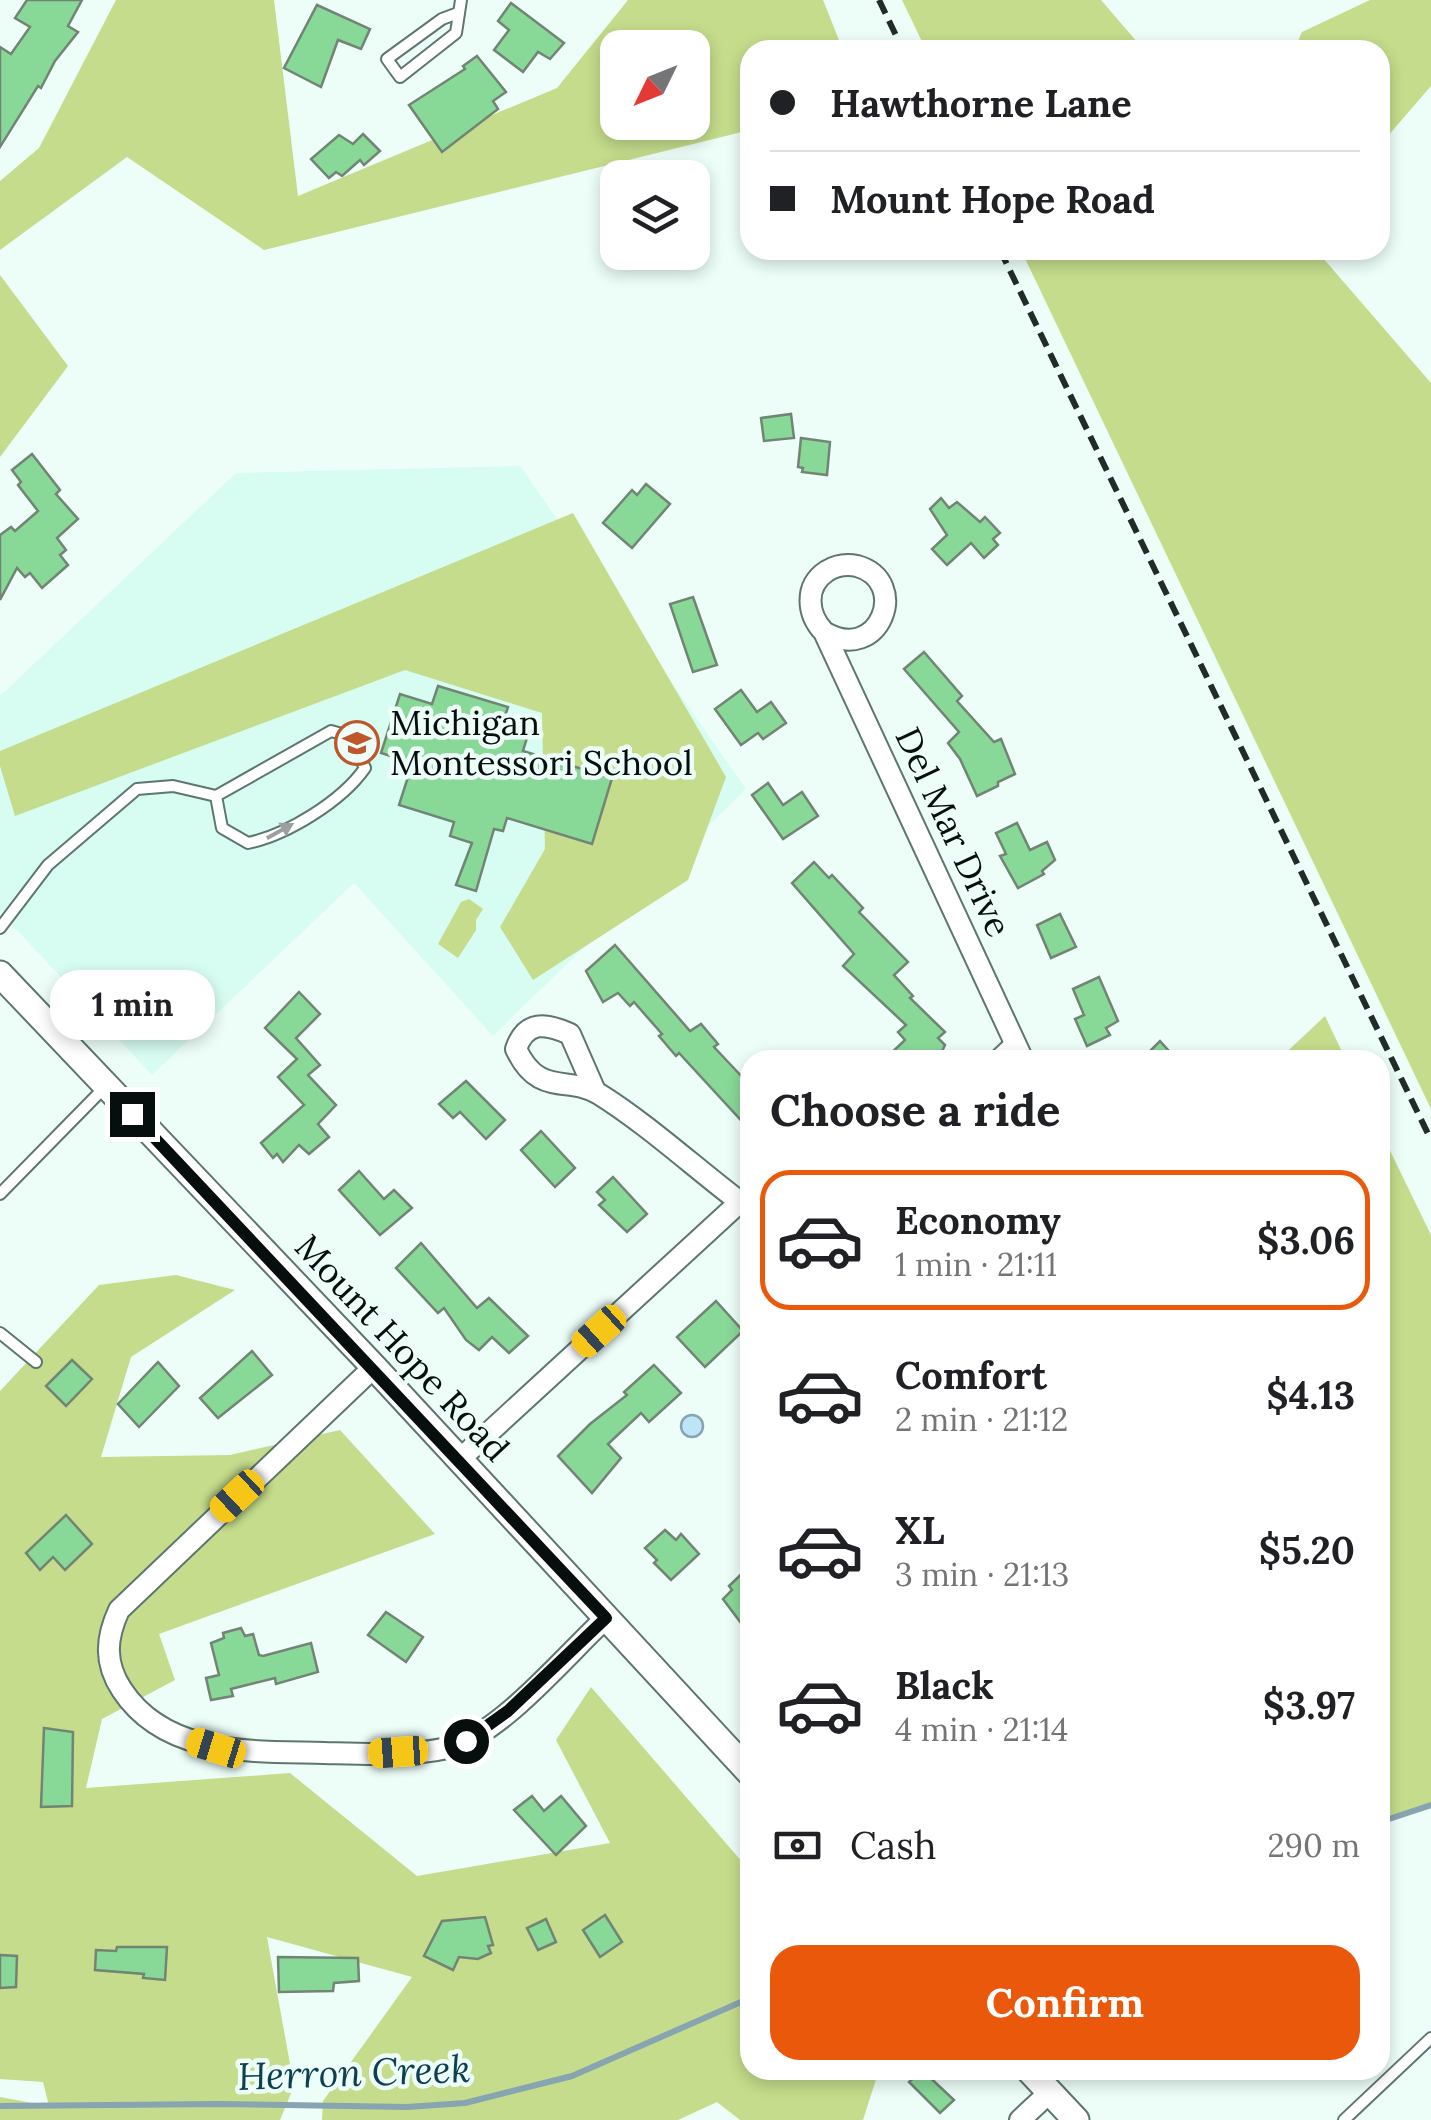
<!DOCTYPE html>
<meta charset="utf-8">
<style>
body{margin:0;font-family:Lora,serif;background:#f6f6f6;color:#202124;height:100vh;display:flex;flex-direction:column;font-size:38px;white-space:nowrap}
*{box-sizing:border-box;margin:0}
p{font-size:32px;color:#757577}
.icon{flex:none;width:55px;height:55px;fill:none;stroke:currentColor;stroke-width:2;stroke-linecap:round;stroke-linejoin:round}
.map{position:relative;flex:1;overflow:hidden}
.sheet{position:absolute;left:740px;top:1050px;width:650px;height:1030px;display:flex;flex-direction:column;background:#fff;border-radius:30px;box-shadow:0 5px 15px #0003}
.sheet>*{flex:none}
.guide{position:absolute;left:740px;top:40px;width:650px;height:220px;border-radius:30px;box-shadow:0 5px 15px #0003;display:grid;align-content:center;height:220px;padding:0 30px;background:#fff}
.needle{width:65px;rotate:227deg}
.buttons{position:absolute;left:600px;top:30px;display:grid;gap:20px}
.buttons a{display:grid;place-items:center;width:110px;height:110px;border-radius:20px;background:#fff;box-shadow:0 5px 15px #0003;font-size:50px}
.end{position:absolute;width:45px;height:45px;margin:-22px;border:12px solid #060f0d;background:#fff;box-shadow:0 0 0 5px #fff}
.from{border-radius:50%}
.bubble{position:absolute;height:70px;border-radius:30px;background:#fff;box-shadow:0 5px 15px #0003;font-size:32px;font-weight:800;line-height:70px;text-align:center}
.car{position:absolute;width:30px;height:60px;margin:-30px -15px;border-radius:12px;box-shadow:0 0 8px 2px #0007;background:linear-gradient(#f5c518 24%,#345 0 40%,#f5c518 0 76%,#345 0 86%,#f5c518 0)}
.guide b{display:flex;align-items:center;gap:35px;height:95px;font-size:38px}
.guide b+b{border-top:2px solid #e0e0e0}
.guide i{width:25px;height:25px;background:#202124}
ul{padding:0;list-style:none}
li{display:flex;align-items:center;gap:30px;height:140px;margin:0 20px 15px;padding:0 10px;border:5px solid transparent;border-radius:30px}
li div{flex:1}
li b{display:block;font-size:38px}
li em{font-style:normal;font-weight:800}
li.active{border-color:#ea580c}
li>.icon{width:90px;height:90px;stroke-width:1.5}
h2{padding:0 30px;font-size:45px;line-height:120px}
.pay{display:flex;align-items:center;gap:25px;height:110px;padding:0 30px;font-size:38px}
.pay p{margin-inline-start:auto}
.primary-button{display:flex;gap:20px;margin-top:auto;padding:20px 30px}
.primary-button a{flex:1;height:115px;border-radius:30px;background:#ea580c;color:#fff;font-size:40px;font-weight:800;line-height:115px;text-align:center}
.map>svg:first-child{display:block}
.built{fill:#d7fcf1}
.green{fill:#c4dc8b;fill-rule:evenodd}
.water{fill:#bee4f7;stroke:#87a4b1;stroke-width:2.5}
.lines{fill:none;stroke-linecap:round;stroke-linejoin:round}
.stream{stroke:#87a4b1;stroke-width:6}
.building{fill:#88d898;stroke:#728474;stroke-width:2.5}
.service-casing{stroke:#5d766f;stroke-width:14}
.minor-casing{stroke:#5d766f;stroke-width:24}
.tertiary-casing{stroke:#5d766f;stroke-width:29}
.service{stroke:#fff;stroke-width:10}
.minor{stroke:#fff;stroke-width:20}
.tertiary{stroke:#fff;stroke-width:25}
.rail{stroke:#212b28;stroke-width:6;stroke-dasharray:15 8;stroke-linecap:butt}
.oneway{fill:#9b9f9e}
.route{stroke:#060f0d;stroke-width:12}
.labels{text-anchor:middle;stroke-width:9;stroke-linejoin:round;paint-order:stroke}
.poi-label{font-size:35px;fill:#060f0d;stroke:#edfef9;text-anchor:start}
.street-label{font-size:35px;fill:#060f0d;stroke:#edfef9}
.water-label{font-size:38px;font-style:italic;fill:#0d3e51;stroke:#edfef9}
</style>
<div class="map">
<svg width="1431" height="2120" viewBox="0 0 1431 2120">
<rect width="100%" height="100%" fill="#edfef9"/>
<path class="built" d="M520 466 746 789 493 1036 354 883 152 1075 0 912V696L236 473Z"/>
<g class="green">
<path d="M116 0H274L298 196 557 88 628 0H823L843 50H750V130L264 250 127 157 0 250V181L39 148ZM618 48H692V122H618Z"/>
<path d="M902 0H1101L1144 50H926Z"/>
<path d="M1370 0H1431V86L1380 145V50H1294L1302 32Z"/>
<path d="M1021 250H1316L1431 383V1109Z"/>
<path d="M0 275 68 366 0 457Z"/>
<path d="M573 513 726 777 688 880 533 980 500 927 545 849 542 713 405 670 15 816 0 766V751Z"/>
<path d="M469 899 483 909 476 920V930L458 958 438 944 461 902Z"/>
<path d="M1325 1016 1346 1060H1278Z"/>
<path d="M1380 1130 1431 1235V1806L1380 1823Z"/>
<path d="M176 1275 235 1290 131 1357 101 1457 230 1455 340 1430 435 1534 159 1634 175 1680 102 1719 86 1788 290 1773 417 1876 610 1843 556 1740 591 1687 750 1871V2070H879L863 2120H740L717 2102 678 2120H322L323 2101 412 1977 267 1937 294 2086 280 2120H0V2097L49 2106 43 2082 0 2079V1391L99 1285Z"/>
</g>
<circle class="water" cx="692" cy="1426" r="11"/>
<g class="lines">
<g class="stream">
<path d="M1380 1822 1431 1805"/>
<path d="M0 2106 218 2104 407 2107 465 2103 572 2076 750 1998"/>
</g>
</g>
<g class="building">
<path d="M27 0H82L68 26 78 32 55 61 41 88 38 86 0 147V47L11 54 30 27 15 18Z"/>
<path d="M511 3 564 43 550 59 538 52 523 72 494 50 509 30 498 21Z"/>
<path d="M317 5 370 29 361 49 338 40 321 87 284 68Z"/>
<path d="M477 56 506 92 493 101 498 109 442 152 409 105 465 69 463 66Z"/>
<path d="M363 134 380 151 364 165 360 160 342 176 336 172 329 178 311 159 339 135 353 144Z"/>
<path d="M791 414 794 438 764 441 761 418Z"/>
<path d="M801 438 830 442 827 475 802 472 803 468 798 467Z"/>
<path d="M32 454 60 490 56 494 78 519 57 538 66 550 60 555 68 565 42 588 30 573 25 577 17 568 0 600V535L11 527 15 531 38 511 18 485 21 482 12 470Z"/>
<path d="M646 484 670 504 632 548 603 523 632 490 637 495Z"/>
<path d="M941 498 949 508 957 502 980 522 985 517 1000 533 993 539 998 545 984 558 971 543 947 565 932 549 947 535 930 509Z"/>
<path d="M693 597 717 665 693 672 670 604Z"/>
<path d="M924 652 962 696 957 701 994 742 1001 739 1015 774 998 782V786L977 796 960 759 948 743 959 732 904 669Z"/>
<path d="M438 686 508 707 503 722 529 731 523 751 612 778 592 844 507 818 503 831 494 829 476 891 456 885 472 843 450 836 454 822 399 805 408 777 396 773 400 759 381 753 400 694 432 704Z"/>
<path d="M741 690 757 712 771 702 786 723 763 739 758 733 741 745 715 709Z"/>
<path d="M768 783 783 805 802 792 818 816 783 839 752 795Z"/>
<path d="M1017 823 1030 850 1047 842 1055 860 1042 871 1044 874 1018 888 1000 856 1006 854 996 833Z"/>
<path d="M814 862 829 878 832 875 863 908 859 912 908 962 894 975 913 996 910 998 945 1032 938 1038 945 1045 938 1060H884L905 1040 898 1032 906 1025 843 966 854 954 792 883Z"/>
<path d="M1060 914 1076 947 1051 958 1037 925Z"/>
<path d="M615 945 690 1031 701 1024 718 1044 714 1047 745 1080 742 1084 750 1092V1130L679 1053 676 1056 659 1036 662 1034 634 1002 630 1006 618 993 603 1002 586 971Z"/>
<path d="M1099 977 1118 1021 1106 1028 1110 1035 1087 1046 1075 1019 1084 1015 1073 989Z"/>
<path d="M172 990 178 996 183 991 193 1003 156 1037 140 1021Z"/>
<path d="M299 992 320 1014 296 1038 320 1065 308 1075 336 1105 318 1124 329 1137 309 1154 299 1145 283 1162 277 1154 273 1158 261 1143 304 1105 278 1077 297 1059 265 1028Z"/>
<path d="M1160 1041 1177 1060H1141Z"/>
<path d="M466 1081 505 1120 486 1139 460 1112 453 1118 439 1104Z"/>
<path d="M541 1131 575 1168 555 1187 521 1150Z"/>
<path d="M359 1171 384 1199 394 1190 412 1208 380 1235 339 1190Z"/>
<path d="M613 1177 647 1214 627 1232 599 1205 605 1200 597 1192Z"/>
<path d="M421 1243 477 1308 489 1298 528 1336 509 1353 492 1337 479 1350 466 1340 444 1308 438 1313 396 1268Z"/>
<path d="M716 1301 743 1331 705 1367 677 1337Z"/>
<path d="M252 1351 272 1375 218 1418 200 1398Z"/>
<path d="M72 1360 92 1379 66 1406 46 1386Z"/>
<path d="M158 1362 179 1386 139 1427 118 1404Z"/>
<path d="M654 1365 681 1393 649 1422 641 1413 608 1444 621 1458 592 1493 558 1456 590 1424 627 1395 624 1392Z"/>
<path d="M66 1515 92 1544 65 1570 53 1557 40 1570 26 1553Z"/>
<path d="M665 1530 676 1540 681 1534 699 1554 671 1580 654 1563 657 1560 645 1548Z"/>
<path d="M750 1566V1635L723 1599 732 1590 729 1586Z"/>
<path d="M386 1612 423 1637 406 1662 368 1635Z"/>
<path d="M241 1628 245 1636 253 1634 259 1655 263 1656 311 1643 318 1672 276 1684 275 1678 231 1689 233 1696 211 1700 206 1678 219 1675 211 1643 224 1638 223 1633Z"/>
<path d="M44 1728 73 1732 72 1806 41 1807Z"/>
<path d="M532 1796 544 1811 561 1796 586 1826 556 1855 514 1810Z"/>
<path d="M605 1915 622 1942 600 1957 583 1930Z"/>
<path d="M485 1917 493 1945 488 1946 491 1953 478 1959 459 1957 453 1970 424 1956 442 1921Z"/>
<path d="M546 1919 556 1942 538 1950 527 1928Z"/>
<path d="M117 1947H167L165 1980 143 1978 144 1974 95 1970 96 1950 116 1951Z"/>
<path d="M0 1955 17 1956 16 1987 0 1988Z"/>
<path d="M278 1957 358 1958 359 1981 334 1983 333 1991 279 1992Z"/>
<path d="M922 2070 954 2100 940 2113 909 2082Z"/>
</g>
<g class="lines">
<g class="service-casing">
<g id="service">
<path d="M458 13 442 19 387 59 400 77 456 33 461 0"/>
<path d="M0 928 48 865 137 789 173 786 216 796 331 731 349 736 365 768C342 801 287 835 248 843L222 828 216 796"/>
<path d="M0 1194 105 1087"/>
<path d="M0 1333 36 1362"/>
<path d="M1344 2120 1431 2038"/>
</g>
</g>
<g class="minor-casing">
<g id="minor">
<path d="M824 632C880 665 911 581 857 566 847 564 837 565 827 571 804 586 807 614 824 632L1023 1060"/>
<path d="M999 1060 1015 1045"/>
<path d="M595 1091 570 1034C546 1023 526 1020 516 1049 539 1098 568 1075 599 1094 647 1124 694 1167 740 1202"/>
<path d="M374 1367 119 1610C106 1638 104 1663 122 1690 166 1757 254 1751 324 1753 362 1754 418 1757 454 1746 504 1730 567 1654 606 1618"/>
<path d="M459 1460 740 1202H750"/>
<path d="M1020 2120 1050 2092"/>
</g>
</g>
<g class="tertiary-casing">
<g id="tertiary">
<path d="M0 974 374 1367 750 1773"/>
<path d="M1029 2070 1076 2120"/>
</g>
</g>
<use href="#service" class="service"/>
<use href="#minor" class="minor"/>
<use href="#tertiary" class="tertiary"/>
<g class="rail">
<path d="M879 0 903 50"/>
<path d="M1000 250 1431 1140"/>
</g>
</g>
<defs><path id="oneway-solid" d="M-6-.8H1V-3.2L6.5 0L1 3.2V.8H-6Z" transform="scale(2.5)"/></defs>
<use class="oneway" href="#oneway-solid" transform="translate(280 831) rotate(-29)"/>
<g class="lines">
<path class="route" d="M132 1114 606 1618 508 1711 466 1741"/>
</g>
<defs>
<g id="school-ring" transform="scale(2.25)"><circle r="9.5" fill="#edfef9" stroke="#be582c" stroke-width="1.5"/><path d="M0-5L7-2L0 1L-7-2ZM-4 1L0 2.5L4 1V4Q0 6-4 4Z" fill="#be582c"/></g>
</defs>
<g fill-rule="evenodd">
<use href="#school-ring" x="357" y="743"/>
</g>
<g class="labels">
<g class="poi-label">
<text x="390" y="735">Michigan<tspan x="390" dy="40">Montessori School</tspan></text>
</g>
<g class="street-label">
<text transform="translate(953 832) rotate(65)" y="12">Del Mar Drive</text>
<text transform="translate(402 1348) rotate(47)" y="12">Mount Hope Road</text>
</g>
<g class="water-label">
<text transform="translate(354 2073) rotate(-2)" y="13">Herron Creek</text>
</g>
</g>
</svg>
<div class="buttons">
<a><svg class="needle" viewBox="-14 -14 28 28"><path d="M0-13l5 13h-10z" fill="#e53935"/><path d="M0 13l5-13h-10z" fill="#757577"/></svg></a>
<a><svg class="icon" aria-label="layers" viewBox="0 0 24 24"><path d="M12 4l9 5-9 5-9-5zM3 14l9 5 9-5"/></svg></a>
</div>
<i class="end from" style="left:466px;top:1741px"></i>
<i class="end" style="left:132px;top:1114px"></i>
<div class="bubble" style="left:50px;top:970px;width:165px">1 min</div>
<i class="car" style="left:599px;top:1331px;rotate:228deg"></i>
<i class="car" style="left:237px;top:1496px;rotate:227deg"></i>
<i class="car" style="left:216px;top:1748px;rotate:287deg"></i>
<i class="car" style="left:398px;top:1752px;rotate:266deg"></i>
<div class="guide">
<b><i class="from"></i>Hawthorne Lane</b>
<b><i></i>Mount Hope Road</b>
</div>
<section class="sheet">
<h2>Choose a ride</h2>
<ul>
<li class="active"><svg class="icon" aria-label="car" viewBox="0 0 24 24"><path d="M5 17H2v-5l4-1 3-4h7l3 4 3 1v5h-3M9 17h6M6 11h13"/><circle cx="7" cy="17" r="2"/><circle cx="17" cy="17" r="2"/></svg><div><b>Economy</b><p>1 min · 21:11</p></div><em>$3.06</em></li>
<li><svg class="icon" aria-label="car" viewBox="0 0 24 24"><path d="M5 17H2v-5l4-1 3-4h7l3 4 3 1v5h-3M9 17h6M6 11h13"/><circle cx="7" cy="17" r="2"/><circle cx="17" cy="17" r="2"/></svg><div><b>Comfort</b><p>2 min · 21:12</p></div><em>$4.13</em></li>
<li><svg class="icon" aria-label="car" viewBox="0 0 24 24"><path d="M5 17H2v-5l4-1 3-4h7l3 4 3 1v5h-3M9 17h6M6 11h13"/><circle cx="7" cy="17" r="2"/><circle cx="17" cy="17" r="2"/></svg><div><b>XL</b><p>3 min · 21:13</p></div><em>$5.20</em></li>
<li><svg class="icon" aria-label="car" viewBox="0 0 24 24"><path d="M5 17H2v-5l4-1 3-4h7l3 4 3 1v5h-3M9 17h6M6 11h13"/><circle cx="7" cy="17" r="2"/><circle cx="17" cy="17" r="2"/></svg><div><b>Black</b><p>4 min · 21:14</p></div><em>$3.97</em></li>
</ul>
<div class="pay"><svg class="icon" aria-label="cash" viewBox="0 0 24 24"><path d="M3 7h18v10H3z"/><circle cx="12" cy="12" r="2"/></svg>Cash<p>290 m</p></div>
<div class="primary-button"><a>Confirm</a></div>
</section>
</div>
